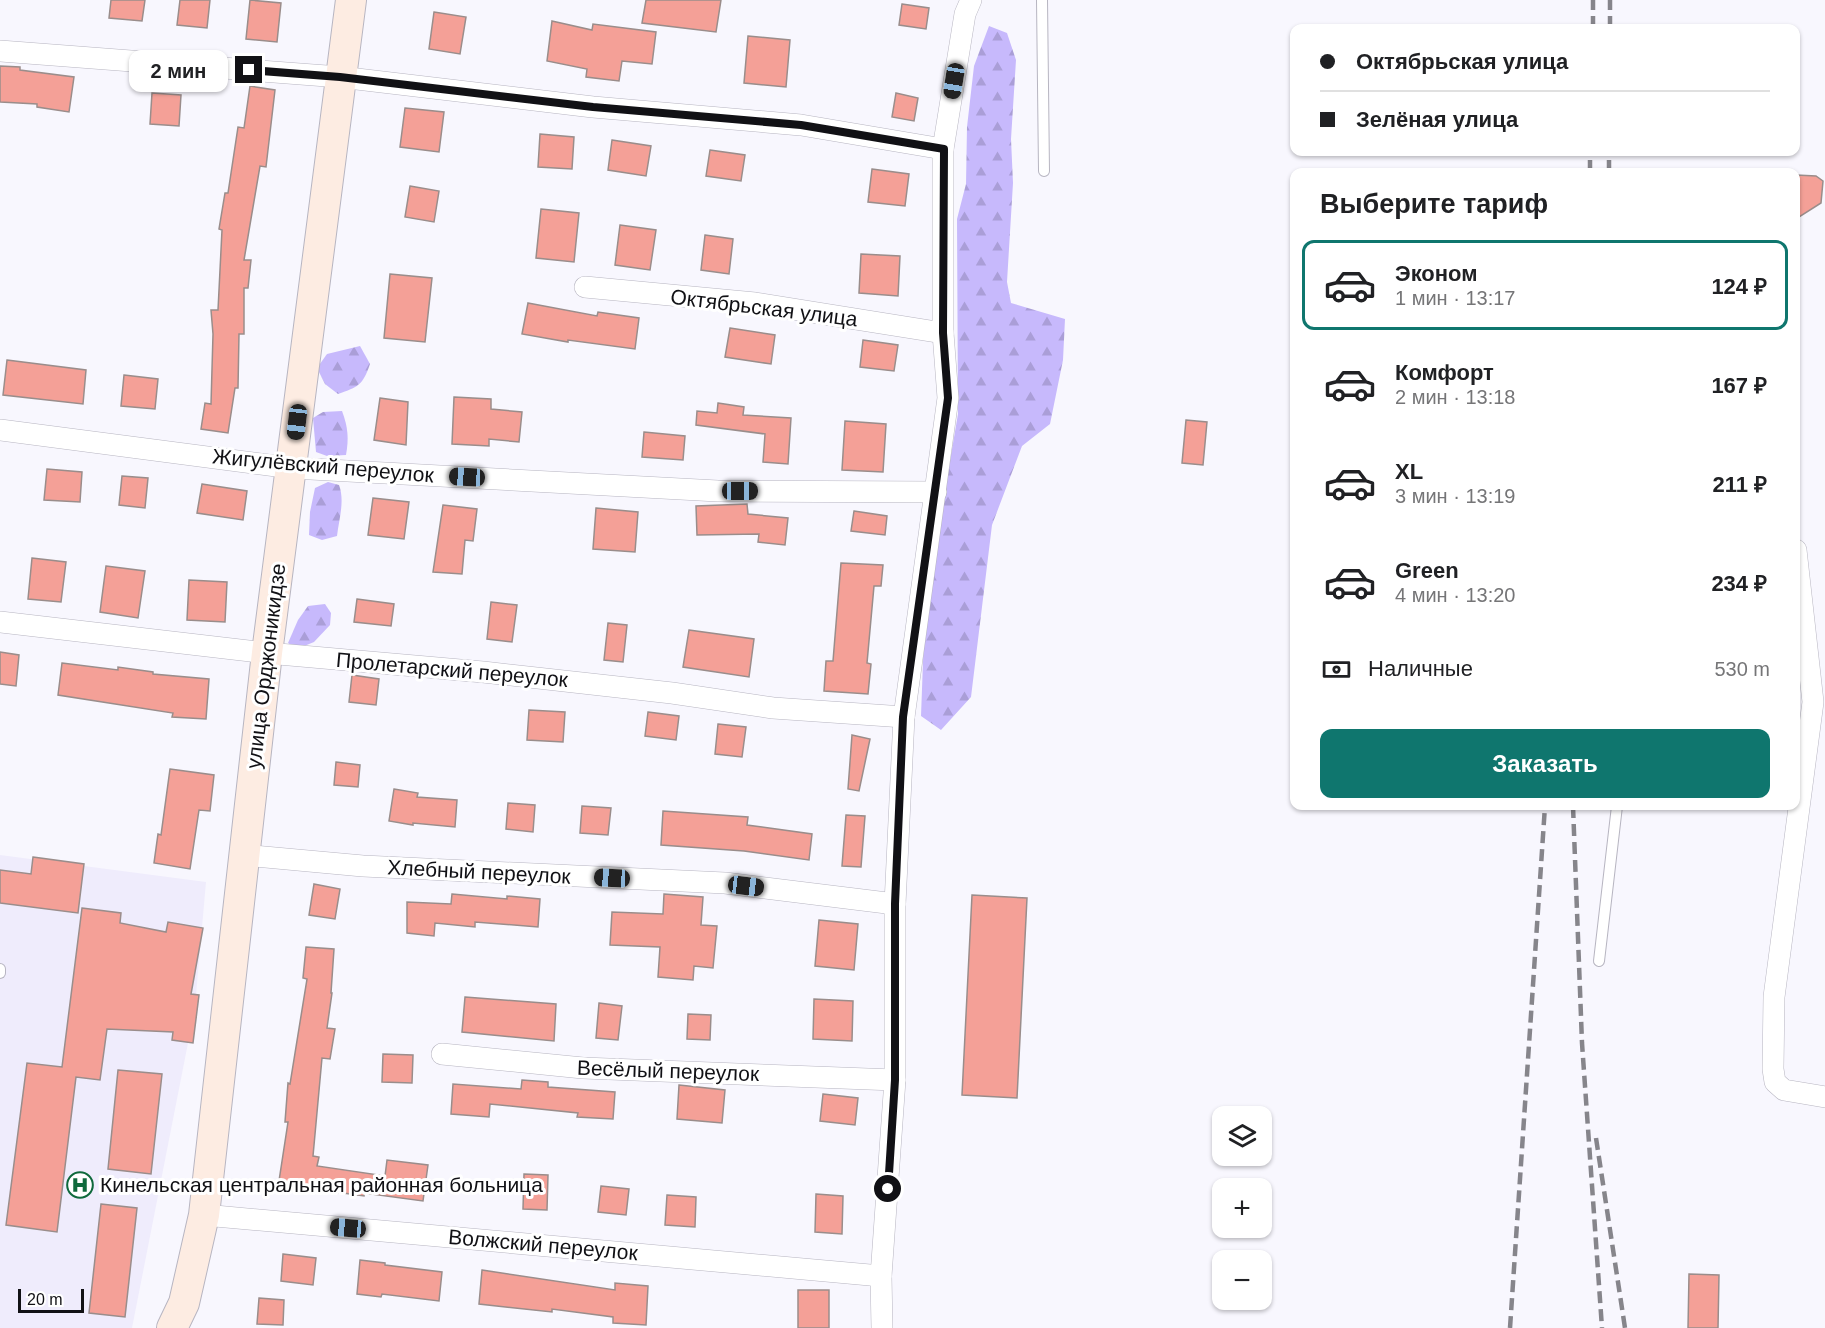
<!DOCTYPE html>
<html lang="ru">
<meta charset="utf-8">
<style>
body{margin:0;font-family:Arial,sans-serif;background:#f2f2f2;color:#202124;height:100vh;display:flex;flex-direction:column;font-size:22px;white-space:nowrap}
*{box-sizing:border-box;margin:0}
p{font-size:20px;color:#757577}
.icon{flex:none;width:33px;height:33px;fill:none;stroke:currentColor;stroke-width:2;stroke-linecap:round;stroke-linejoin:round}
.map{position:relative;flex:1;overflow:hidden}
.details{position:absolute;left:1290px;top:168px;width:510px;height:642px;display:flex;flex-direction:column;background:#fff;border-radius:12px;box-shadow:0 2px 4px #0004}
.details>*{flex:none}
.top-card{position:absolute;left:1290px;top:24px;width:510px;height:132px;border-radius:12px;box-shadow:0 2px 4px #0004;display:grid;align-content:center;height:132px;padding:0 30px;background:#fff}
.tools{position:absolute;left:1212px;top:1106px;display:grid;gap:12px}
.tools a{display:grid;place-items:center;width:60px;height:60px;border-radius:12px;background:#fff;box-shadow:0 2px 4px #0004;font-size:30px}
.scale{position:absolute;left:18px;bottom:15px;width:66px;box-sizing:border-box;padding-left:6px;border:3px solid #111115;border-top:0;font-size:16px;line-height:21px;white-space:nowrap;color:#111115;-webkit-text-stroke:4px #fff;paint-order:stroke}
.end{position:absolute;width:27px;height:27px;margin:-14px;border:8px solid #111115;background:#fff;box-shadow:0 0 0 3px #fff}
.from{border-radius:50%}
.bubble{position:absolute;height:42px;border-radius:12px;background:#fff;box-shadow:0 2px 4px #0004;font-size:20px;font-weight:800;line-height:42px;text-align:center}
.car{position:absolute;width:18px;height:36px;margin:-18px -9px;border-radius:8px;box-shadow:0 0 4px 2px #0007;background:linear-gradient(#222 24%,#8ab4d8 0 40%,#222 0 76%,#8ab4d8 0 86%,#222 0)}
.top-card b{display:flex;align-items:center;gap:21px;height:57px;font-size:22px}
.top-card b+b{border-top:2px solid #e0e0e0}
.top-card i{width:15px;height:15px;background:#202124}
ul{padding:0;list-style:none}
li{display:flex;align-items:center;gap:18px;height:90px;margin:0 12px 9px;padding:0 18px;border:3px solid transparent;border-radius:12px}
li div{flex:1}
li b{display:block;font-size:22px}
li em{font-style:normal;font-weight:800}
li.selected{border-color:#0f766e}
li>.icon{width:54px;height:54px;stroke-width:1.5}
h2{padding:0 30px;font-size:27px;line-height:72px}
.pay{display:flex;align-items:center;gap:15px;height:66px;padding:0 30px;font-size:22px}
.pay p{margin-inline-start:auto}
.button{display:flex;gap:12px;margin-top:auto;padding:12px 30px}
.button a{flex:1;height:69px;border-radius:12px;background:#0f766e;color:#fff;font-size:24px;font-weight:800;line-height:69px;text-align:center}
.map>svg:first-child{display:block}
.built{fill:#efecfc}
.forest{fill:url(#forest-firs)}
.building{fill:#f4a097;stroke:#9a8d8b;stroke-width:1.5}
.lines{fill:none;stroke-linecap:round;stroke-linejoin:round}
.lane-casing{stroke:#b7b5c1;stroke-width:12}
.street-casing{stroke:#b7b5c1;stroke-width:22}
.secondary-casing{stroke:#b7b5c1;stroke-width:32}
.lane{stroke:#fff;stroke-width:10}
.street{stroke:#fff;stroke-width:21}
.secondary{stroke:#fdece2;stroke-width:30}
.rail{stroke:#86858b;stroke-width:4.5;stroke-dasharray:12 6;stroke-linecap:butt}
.route{stroke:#111115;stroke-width:8}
.labels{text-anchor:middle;stroke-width:6;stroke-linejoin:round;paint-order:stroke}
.street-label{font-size:21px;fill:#111115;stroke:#fff}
.poi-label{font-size:21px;fill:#111115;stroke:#fff;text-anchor:start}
</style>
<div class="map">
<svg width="1825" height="1328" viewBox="0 0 1825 1328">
<defs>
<pattern id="forest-firs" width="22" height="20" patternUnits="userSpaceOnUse" patternTransform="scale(1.5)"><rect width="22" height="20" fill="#c7b9fc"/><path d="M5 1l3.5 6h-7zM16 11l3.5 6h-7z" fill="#aa9ed7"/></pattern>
</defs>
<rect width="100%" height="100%" fill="#f8f7fe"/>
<path class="built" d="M0 855 206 882 196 995 172 1040 193 1043H188L132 1328H0Z"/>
<g class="forest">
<path d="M989 26 1007 33 1016 60 1011 139 1013 183 1007 282 1011 303 1065 319 1063 360 1050 424 1022 446 992 525 971 697 941 730 921 716 925 607 958 414 957 219 966 184 967 127 974 66Z"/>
<path d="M360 346 370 364C363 385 358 387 338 394L325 384 317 368 327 354Z"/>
<path d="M342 411C348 427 349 438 346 455L327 456 316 452 313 418 323 412Z"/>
<path d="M328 482 339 485C345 501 339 519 337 536L322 540 309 535 310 512 315 488Z"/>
<path d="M325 604 331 613 330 625 314 642 297 649 288 643 298 620 308 606Z"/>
</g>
<g class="building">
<path d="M111 0H145L142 21 109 18Z"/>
<path d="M180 0H210L207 28 177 25Z"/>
<path d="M250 0 281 3 277 42 246 39Z"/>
<path d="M646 0H721L716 32 642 23Z"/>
<path d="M902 4 929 8 926 29 899 25Z"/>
<path d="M434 12 466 17 460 54 429 49Z"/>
<path d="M552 21 592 30 593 24 656 32 652 64 622 61 619 81 586 77 587 69 547 61Z"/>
<path d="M748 36 790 40 786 87 744 83Z"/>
<path d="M0 66 20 67V70L74 77 69 112 37 107V104L0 102Z"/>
<path d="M250 86 275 90 266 167 260 166 244 260H251L248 288H244V334H239L238 388H235L228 433 201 429 205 403 211 404 213 334 211 310H218L222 230 219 229 225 193H228L238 127 244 128Z"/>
<path d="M152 93 181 95 179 126 150 124Z"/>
<path d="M896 93 918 98 914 121 892 117Z"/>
<path d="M405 108 444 112 439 152 400 147Z"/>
<path d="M540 134 574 137 572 169 538 167Z"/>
<path d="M612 140 651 146 646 176 608 170Z"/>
<path d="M710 150 745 155 741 181 706 176Z"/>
<path d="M872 169 909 174 905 206 868 202Z"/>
<path d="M1796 175 1816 176 1823 181 1821 203 1796 219Z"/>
<path d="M410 186 439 191 434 222 405 217Z"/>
<path d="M541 209 579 213 574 262 536 258Z"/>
<path d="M620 225 656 230 650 270 615 265Z"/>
<path d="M705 235 733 239 729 274 701 270Z"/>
<path d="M861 254 900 256 898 296 859 293Z"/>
<path d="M390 274 432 278 425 342 384 338Z"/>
<path d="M528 303 597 316 598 312 639 318 635 349 568 340V342L522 334Z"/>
<path d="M730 328 775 335 771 364 725 357Z"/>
<path d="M863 340 898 345 894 371 860 367Z"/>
<path d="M7 360 86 370 83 404 3 395Z"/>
<path d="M124 375 158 379 155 409 121 406Z"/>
<path d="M454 397 491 399V409L522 412 519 442 489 439V446L452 444Z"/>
<path d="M380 398 408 402 406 445 374 440Z"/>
<path d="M718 403 744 407 743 415 791 418 788 464 763 462 765 434 696 425 697 411 717 413Z"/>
<path d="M1186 420 1207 422 1203 465 1182 463Z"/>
<path d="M845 421 886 424 883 472 842 470Z"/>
<path d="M644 432 685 436 683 460 642 457Z"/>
<path d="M47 469 82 472 80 502 44 500Z"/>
<path d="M122 476 148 478 145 508 119 505Z"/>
<path d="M202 484 247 491 243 520 197 513Z"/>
<path d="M373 498 409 502 404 539 368 535Z"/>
<path d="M747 504 748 514 788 518 785 545 758 542 759 534 697 535 696 506Z"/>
<path d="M443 505 477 509 473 541 465 540 462 574 433 572Z"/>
<path d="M596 508 638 512 635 552 593 549Z"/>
<path d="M854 511 887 516 885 535 851 531Z"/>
<path d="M32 558 66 562 61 602 28 599Z"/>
<path d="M841 563 883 565 881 586H874L867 663 871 664 868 694 824 691 826 661H833Z"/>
<path d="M106 566 145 571 138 618 100 612Z"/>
<path d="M189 580 227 582 225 622 187 620Z"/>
<path d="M357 599 394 604 391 626 354 622Z"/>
<path d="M491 602 517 605 512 642 487 639Z"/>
<path d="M608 623 627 625 623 662 604 660Z"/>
<path d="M689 630 754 639 749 677 683 667Z"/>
<path d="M0 652 19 655 16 686 0 684Z"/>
<path d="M62 663 118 670V667L153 672V674L209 679 206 719 172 717 173 713 58 695Z"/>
<path d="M352 675 379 679 376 705 349 702Z"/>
<path d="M529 710 565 712 563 742 527 740Z"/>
<path d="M648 712 679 716 676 740 645 736Z"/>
<path d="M718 724 746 727 742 757 715 754Z"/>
<path d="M852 735 870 739 859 791 848 789Z"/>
<path d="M336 762 360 765 358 787 334 785Z"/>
<path d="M170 769 214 775 210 811 199 810 190 869 154 863 158 834 161 835Z"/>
<path d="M394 789 418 793 417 797 457 800 455 827 413 823V825L389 821Z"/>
<path d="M508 803 535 805 533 832 506 829Z"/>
<path d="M582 806 611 808 608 835 580 833Z"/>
<path d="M663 811 748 817 747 825 812 834 809 860 744 851 661 845Z"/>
<path d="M846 815 865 816 861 867 842 866Z"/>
<path d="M33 857 84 864 78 913 0 903V870L31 874Z"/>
<path d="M314 884 340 889 335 919 309 915Z"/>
<path d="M452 894 507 899V896L540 899 538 927 475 922V927L435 923 434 936 407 933V902L451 904Z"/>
<path d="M664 894 703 897 701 925 717 926 713 968 694 966 693 980 658 977 660 947 610 945 612 912 663 914Z"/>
<path d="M972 895 1027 898 1017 1098 962 1095Z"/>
<path d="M82 908 121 913 120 923 166 932 168 922 203 928 191 994 199 995 193 1043 172 1040 173 1032 107 1029 100 1080 76 1077 57 1232 6 1225 27 1063 62 1067Z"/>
<path d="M819 920 858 924 854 970 815 966Z"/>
<path d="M306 947 334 949 331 993H332L327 1028 335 1029 330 1059 322 1058 313 1156 319 1157 317 1166 385 1176 387 1160 428 1165 423 1201 364 1193V1196L336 1192V1190L279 1181 288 1122H285L288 1083 290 1084 307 979 303 978Z"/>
<path d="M465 997 556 1004 554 1041 462 1032Z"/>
<path d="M814 999 853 1001 852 1041 813 1039Z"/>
<path d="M599 1003 622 1006 618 1040 596 1038Z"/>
<path d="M688 1014 711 1015 710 1040 687 1039Z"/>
<path d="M383 1054 413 1055 412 1083 382 1082Z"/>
<path d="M118 1070 162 1074 151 1174 108 1169Z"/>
<path d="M522 1080 548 1082V1087L615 1092 613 1119 577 1117 578 1113 490 1104 489 1117 451 1114 453 1084 521 1089Z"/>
<path d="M679 1085 725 1090 722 1123 677 1119Z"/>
<path d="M823 1094 858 1098 855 1125 820 1121Z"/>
<path d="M524 1174 548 1175 547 1210 523 1209Z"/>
<path d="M601 1186 629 1189 626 1215 598 1212Z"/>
<path d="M816 1194 843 1196 842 1234 815 1232Z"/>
<path d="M667 1195 696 1197 695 1227 665 1225Z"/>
<path d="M101 1204 137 1208 125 1317 89 1313Z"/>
<path d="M283 1254 316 1258 313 1285 281 1281Z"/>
<path d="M360 1260 385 1263V1265L442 1272 439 1301 382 1294 381 1297 357 1294Z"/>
<path d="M482 1270 615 1290V1283L648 1286 646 1325 613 1323V1317L552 1309V1312L479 1304Z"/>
<path d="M1689 1274 1719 1275 1718 1328H1688Z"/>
<rect x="798" y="1290" width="31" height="38"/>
<path d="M259 1298 284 1300 283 1325 257 1324Z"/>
</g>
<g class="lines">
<g class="lane-casing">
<g id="lane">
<path d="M1042 0 1044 171"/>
<path d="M1599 961 1617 806"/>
<path d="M0 969V973"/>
</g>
</g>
<g class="street-casing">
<g id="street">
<path d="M0 51 340 77 593 107 801 125 943 149"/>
<path d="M585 287 755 303 943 333"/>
<path d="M0 430 292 468 718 491 936 492"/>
<path d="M1796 550 1813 702 1774 997 1773 1069 1775 1082 1784 1090 1825 1097"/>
<path d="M0 622 267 653 483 672 672 693 773 708 904 717"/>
<path d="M243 855 363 866 725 883 895 904"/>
<path d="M442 1054 583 1068 895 1080"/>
<path d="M204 1215 881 1276"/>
<path d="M882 1328 881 1276 895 1080V904L904 717 948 398 943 333V149L965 14 971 0"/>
</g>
</g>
<g class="secondary-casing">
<path id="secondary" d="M172 1328 184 1303 204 1215 267 653 351 0"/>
</g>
<use href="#lane" class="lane"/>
<use href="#street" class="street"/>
<use href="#secondary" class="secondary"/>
<g class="rail">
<path d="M1593 28V0"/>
<path d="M1610 28V0"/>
<path d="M1590 172V152"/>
<path d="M1609 172V152"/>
<path d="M1573 806 1582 1043 1602 1328"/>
<path d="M1596 1138 1625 1328"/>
<path d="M1510 1328 1545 806"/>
</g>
</g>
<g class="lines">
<path class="route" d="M249 70 340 77 593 107 801 125 944 149 943 333 948 398 903 717 895 904V1080L888 1189"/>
</g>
<defs>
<g id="hospital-ring" transform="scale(1.35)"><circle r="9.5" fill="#fff" stroke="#0f693c" stroke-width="1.5"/><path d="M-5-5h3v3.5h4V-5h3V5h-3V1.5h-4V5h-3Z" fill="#0f693c"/></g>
</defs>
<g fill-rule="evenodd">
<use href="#hospital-ring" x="80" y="1185"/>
</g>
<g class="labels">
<g class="street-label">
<text transform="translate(764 308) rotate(7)" y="7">Октябрьская улица</text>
<text transform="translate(323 466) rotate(5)" y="7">Жигулёвский переулок</text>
<text transform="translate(266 666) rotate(-83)" y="7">улица Орджоникидзе</text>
<text transform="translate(452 670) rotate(5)" y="7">Пролетарский переулок</text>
<text transform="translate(479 872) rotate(3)" y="7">Хлебный переулок</text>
<text transform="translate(668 1071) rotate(2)" y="7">Весёлый переулок</text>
<text transform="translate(543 1245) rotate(5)" y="7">Волжский переулок</text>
</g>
<g class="poi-label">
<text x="100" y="1192">Кинельская центральная районная больница</text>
</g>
</g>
</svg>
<div class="tools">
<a><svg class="icon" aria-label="layers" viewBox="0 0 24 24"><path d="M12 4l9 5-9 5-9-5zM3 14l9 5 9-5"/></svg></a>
<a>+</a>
<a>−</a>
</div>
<div class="scale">20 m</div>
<i class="end from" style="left:888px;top:1189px"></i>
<i class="end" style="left:249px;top:70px"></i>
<div class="bubble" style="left:129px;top:50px;width:99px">2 мин</div>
<i class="car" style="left:954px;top:81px;rotate:189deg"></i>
<i class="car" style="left:297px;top:422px;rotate:187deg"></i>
<i class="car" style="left:467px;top:477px;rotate:273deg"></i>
<i class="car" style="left:740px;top:491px;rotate:90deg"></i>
<i class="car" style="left:612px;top:878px;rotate:273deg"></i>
<i class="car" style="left:746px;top:886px;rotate:97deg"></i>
<i class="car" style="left:348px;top:1228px;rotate:275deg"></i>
<div class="top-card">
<b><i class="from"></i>Октябрьская улица</b>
<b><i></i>Зелёная улица</b>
</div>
<section class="details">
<h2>Выберите тариф</h2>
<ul>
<li class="selected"><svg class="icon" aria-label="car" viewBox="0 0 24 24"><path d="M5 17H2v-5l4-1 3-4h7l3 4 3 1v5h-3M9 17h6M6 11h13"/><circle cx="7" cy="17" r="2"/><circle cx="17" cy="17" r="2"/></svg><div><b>Эконом</b><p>1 мин · 13:17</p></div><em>124 ₽</em></li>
<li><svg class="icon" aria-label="car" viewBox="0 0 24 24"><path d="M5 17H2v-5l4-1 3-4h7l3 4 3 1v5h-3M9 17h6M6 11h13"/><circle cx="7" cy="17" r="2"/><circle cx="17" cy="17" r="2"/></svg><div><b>Комфорт</b><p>2 мин · 13:18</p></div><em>167 ₽</em></li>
<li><svg class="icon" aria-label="car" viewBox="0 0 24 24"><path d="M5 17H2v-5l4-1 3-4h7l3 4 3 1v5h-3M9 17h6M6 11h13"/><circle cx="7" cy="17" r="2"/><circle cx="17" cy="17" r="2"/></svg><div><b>XL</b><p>3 мин · 13:19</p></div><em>211 ₽</em></li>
<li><svg class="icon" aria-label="car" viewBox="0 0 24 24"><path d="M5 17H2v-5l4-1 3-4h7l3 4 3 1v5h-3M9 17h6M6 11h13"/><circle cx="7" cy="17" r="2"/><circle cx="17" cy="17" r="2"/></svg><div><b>Green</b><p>4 мин · 13:20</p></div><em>234 ₽</em></li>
</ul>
<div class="pay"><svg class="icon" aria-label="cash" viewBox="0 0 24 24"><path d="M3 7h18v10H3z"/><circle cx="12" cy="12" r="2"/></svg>Наличные<p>530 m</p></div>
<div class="button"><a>Заказать</a></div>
</section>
</div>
